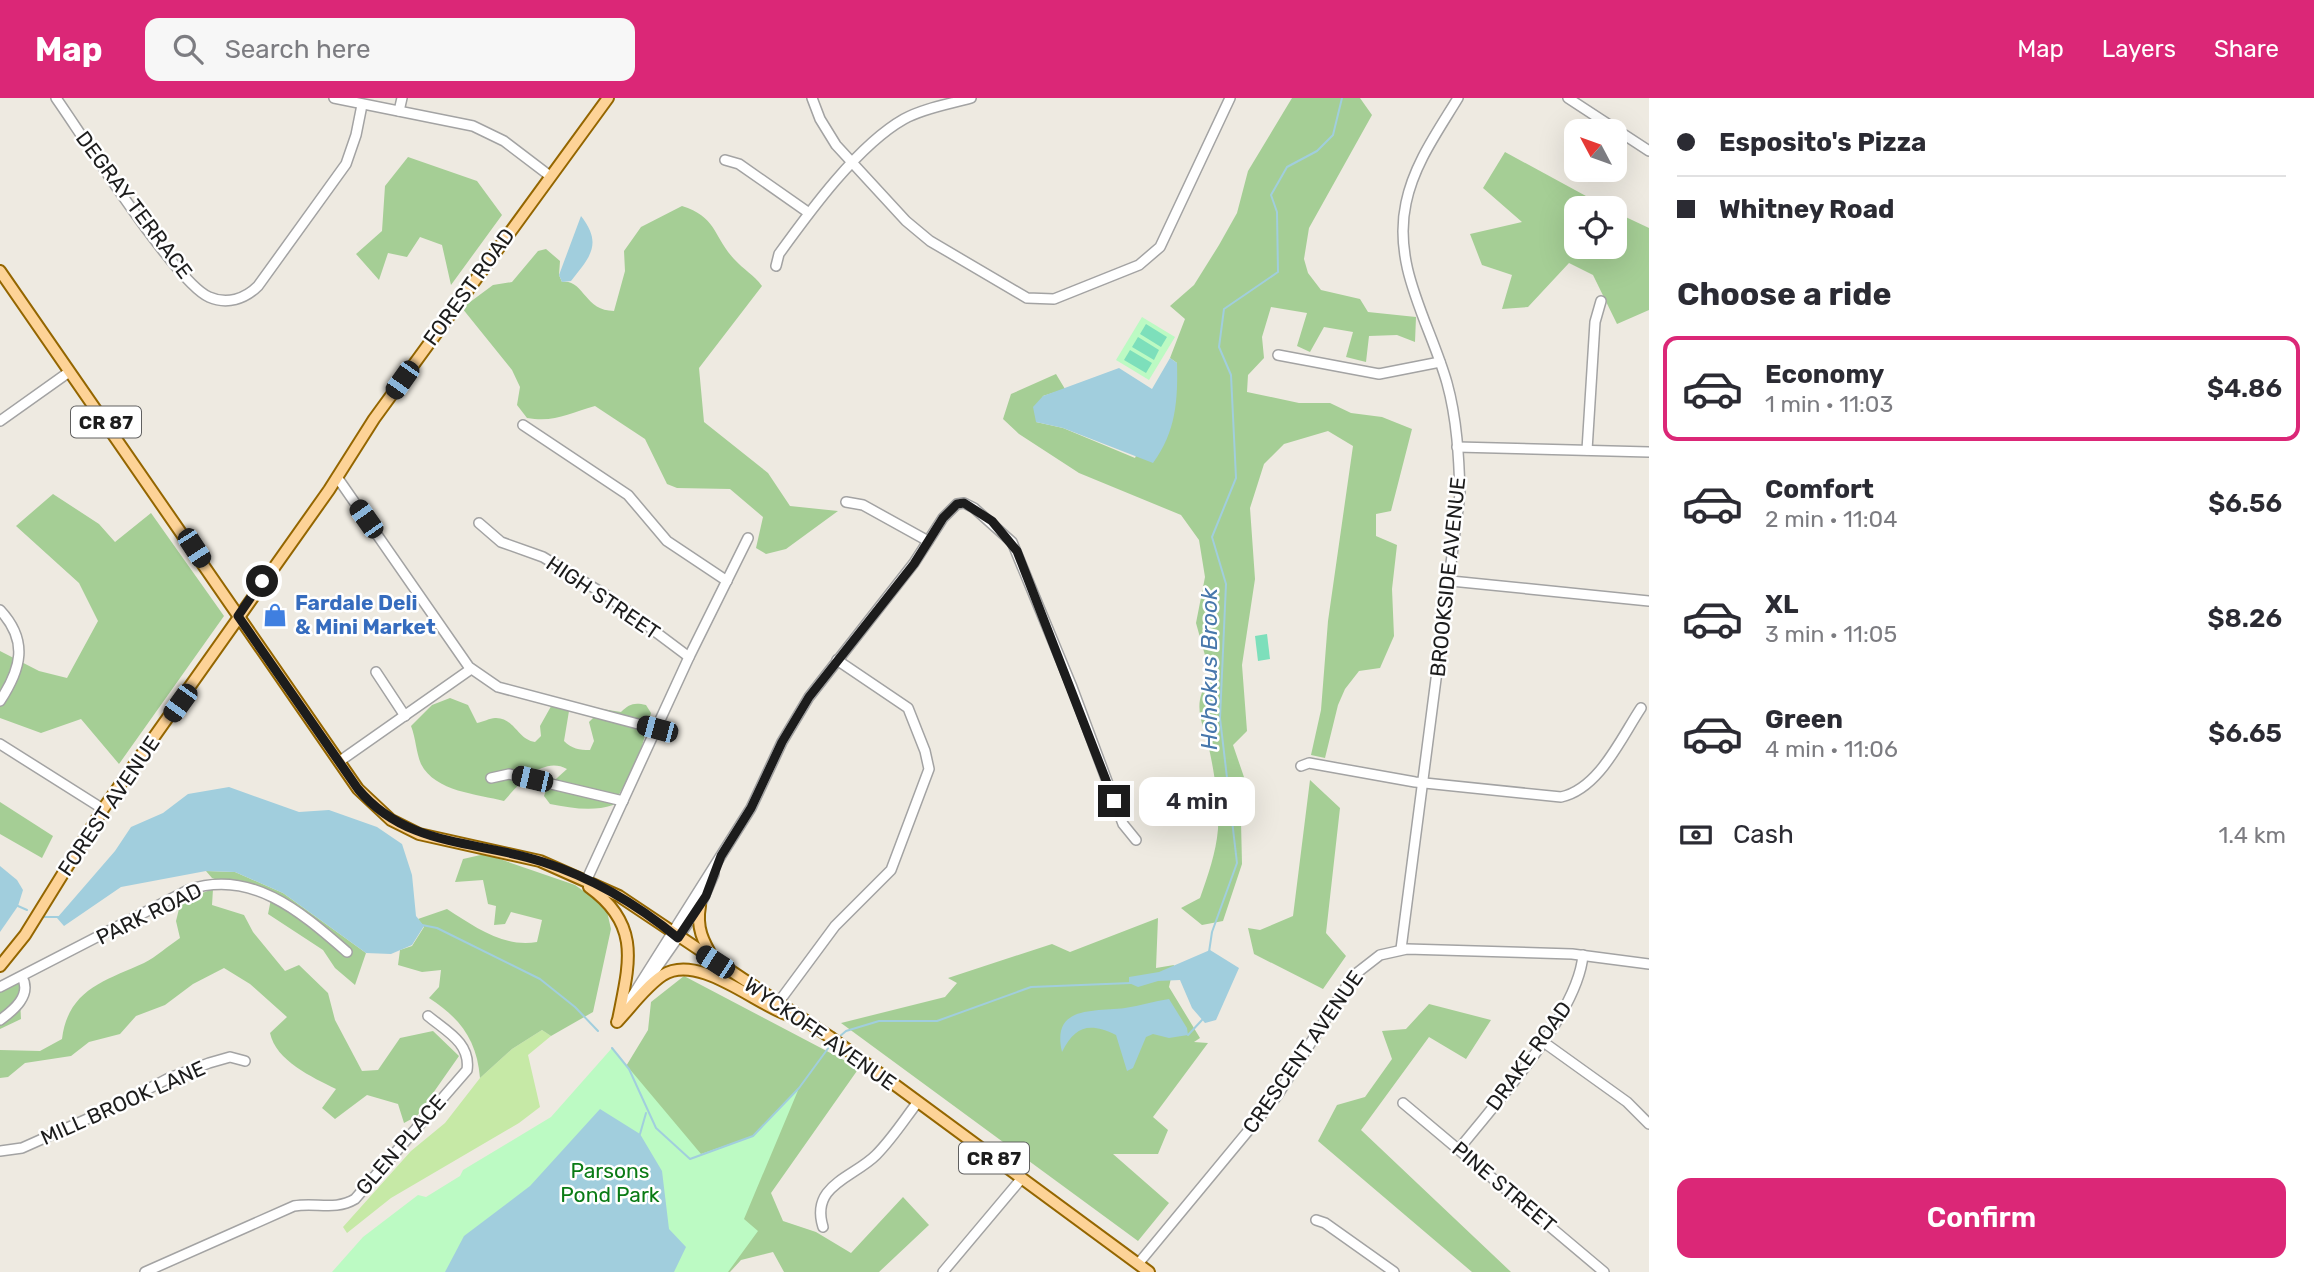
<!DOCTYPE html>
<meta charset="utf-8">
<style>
body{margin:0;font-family:Rubik,sans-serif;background:#f7f7f7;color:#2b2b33;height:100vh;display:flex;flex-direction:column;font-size:26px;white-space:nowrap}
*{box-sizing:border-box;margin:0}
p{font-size:23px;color:#7c7c81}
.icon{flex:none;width:38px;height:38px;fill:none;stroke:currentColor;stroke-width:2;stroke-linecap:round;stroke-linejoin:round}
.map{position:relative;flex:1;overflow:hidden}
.side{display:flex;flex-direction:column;background:#fff;width:665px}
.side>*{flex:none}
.hud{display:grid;align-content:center;height:154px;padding:0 28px;background:#fff}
.needle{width:46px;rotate:311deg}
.controls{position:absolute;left:1564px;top:21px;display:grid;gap:14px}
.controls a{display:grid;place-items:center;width:63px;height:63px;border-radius:14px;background:#fff;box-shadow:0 7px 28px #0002;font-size:35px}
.end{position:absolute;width:32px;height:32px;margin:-16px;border:9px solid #1c1c1c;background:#fff;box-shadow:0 0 0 4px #fff}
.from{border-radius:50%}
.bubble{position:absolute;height:49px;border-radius:14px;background:#fff;box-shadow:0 7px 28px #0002;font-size:23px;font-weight:600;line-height:49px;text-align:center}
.car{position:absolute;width:21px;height:42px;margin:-21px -10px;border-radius:9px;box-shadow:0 0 5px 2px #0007;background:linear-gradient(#222 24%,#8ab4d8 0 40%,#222 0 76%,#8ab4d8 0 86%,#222 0)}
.hud b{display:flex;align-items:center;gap:24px;height:66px;font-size:26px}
.hud b+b{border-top:2px solid #e1e1e2}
.hud i{width:18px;height:18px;background:#2b2b33}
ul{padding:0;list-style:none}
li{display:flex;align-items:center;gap:21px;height:105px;margin:0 14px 10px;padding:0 14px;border:4px solid transparent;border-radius:14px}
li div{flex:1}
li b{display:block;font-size:26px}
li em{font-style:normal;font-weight:600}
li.active{border-color:#db2777}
li>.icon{width:63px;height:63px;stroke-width:1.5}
h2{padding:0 28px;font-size:32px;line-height:84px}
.pay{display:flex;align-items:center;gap:18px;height:77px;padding:0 28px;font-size:26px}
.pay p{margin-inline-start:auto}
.cta{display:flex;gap:14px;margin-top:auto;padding:14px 28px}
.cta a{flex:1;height:80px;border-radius:14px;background:#db2777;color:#fff;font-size:28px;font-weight:600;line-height:80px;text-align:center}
header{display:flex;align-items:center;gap:42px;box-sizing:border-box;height:98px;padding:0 35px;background:#db2777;color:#fff}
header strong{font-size:33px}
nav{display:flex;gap:38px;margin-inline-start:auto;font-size:24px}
.search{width:490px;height:63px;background:#f7f7f7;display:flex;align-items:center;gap:18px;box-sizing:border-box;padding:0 24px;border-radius:14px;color:#7c7c81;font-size:26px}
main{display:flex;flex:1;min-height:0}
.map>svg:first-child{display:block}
.grass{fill:#c6e9a6}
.forest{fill:#a5ce95}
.park{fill:#bcfac3}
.pitch{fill:#7ddfbb}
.water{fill:#a1cedd}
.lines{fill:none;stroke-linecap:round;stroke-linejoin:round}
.stream{stroke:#a1cedd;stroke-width:2}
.minor-casing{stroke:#a3a3a3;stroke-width:12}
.major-casing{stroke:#946600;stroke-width:14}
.minor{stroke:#fff;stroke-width:9}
.major{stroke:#fdd397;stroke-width:10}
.route{stroke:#1c1c1c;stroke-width:9}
.labels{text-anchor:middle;stroke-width:5;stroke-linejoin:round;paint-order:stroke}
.shield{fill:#fff;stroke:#606060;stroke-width:2}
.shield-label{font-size:19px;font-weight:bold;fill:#1c1c1c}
.street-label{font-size:21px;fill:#1c1c1c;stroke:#fff}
.shop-label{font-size:21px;font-weight:bold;fill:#366cbe;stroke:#fff;text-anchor:start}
.park-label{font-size:21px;fill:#0a7b15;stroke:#fff}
.water-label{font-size:23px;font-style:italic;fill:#4878ac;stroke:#fff}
</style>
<header>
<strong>Map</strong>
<div class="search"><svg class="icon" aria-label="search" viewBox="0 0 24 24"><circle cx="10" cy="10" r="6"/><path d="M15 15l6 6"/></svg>Search here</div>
<nav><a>Map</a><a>Layers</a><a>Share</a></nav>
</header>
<main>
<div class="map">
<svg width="1649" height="1174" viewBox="0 0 1649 1174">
<rect width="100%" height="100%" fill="#eeeae1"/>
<path class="grass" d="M542 932 551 938 528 957 540 1009 519 1025 391 1100 347 1135 343 1129 411 1053 445 1025 480 980 512 951Z"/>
<g class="forest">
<path d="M1292 0H1360L1372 17 1309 130 1304 161 1308 175 1321 192 1360 201 1368 214 1416 219 1415 244 1397 237 1369 238 1366 264 1346 259 1353 234 1324 229 1310 254 1297 248 1307 215 1271 209 1262 239 1264 260 1248 277 1247 294 1299 305H1330L1351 315 1382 319 1412 331 1391 413 1376 416V438L1397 447 1392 491 1394 538 1380 570 1359 573 1345 591 1338 607 1325 660 1311 657 1321 612 1328 523 1353 348 1328 333 1284 346 1264 366 1250 410 1255 481 1242 567 1247 633 1233 647 1245 682 1241 724 1242 766 1223 823 1202 827 1181 810 1200 800C1208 777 1216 755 1218 731 1219 709 1215 678 1210 655 1204 625 1189 607 1211 579L1196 525 1205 479 1199 442 1181 417 1079 375 1019 336 1003 321 1011 296 1056 276 1065 291 1043 298 1036 324 1063 330 1135 360 1177 265 1170 260 1185 221 1170 208 1194 187 1219 147 1237 115 1248 73Z"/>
<path d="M1505 54 1608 110H1577V149H1615V114L1649 130V212L1617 226 1593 177 1569 165 1528 209 1502 211 1512 177 1482 167 1470 136 1522 124 1483 90Z"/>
<path d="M408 59 477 83 502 117 451 187 442 147 420 139 407 159 388 155 379 182 356 156 382 133 385 88Z"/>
<path d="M682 108C717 119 713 138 734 161 743 171 754 177 762 188L699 270 704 324 768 375 790 408 838 413 786 451 766 456 756 450 763 419 730 391 677 390 667 386 645 341 595 308C569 315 555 325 527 320L517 307 520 289 512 272 462 210 493 187 512 184 538 153 546 151 560 163 559 177 562 184C584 181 584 213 614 213L625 173 624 153 641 129Z"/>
<path d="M53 396 99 426 115 444 151 415 224 518 119 666 81 621 41 635 0 620V553L39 573 67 580 98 523 79 485 16 428Z"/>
<path d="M450 600 468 607 477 625C483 624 490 620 495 620 514 619 518 642 535 644L541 638 540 628 554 603 565 604 569 613 564 643C572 651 579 652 590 652L594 643 589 624 602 611 621 614C629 606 634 604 646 607L651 615 638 663 613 707C593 714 571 710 550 706L544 698 547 689 567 671C543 658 520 685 504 703 478 696 435 694 421 666 416 654 416 641 411 628L432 607Z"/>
<path d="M1310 682 1340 710 1326 835 1346 858 1323 891 1254 856 1248 830 1260 832 1293 818Z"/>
<path d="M0 704 53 738 42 760 0 736Z"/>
<path d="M485 756 575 787 606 809 611 831 593 914 551 938 542 932 512 951 480 980C477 942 460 920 429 900L439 889 441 872 422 874 398 867 400 852 412 848 424 829 418 821 447 811C475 829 504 850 537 844L542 822 511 814 505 826 494 827 496 808 488 806 483 782 455 784 463 761Z"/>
<path d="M206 773 235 774 283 795 366 855 355 887 335 870 323 852 268 816 271 801 212 780Z"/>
<path d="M213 791 212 807 244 817 253 834 285 873 299 867 328 895 335 922 362 973 378 972 400 940 433 933 459 958 417 1018 404 1025 398 1006 367 997 335 1021 322 1010 336 991C312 979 276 963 270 935L287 919 250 886 224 870 193 886 165 907 136 918 120 936 89 944 71 958 25 965 8 979 0 980V952L40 953 62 941C68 892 104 883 144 865 156 859 168 848 180 840L176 823 181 803Z"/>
<path d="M1158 820 1156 870 1174 867 1169 889 1200 940 1194 944 1208 945 1153 1019 1168 1032 1158 1056H1113L1169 1105 1138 1143 841 925 945 899 957 885 948 880 1052 846 1070 854Z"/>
<path d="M684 878 859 970 771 1095 783 1123 816 1134 851 1155 903 1099 929 1127 879 1174H784L773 1154 741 1162 730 1174H674L600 1011 648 932 651 904Z"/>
<path d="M19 883 21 921 0 931V893Z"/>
<path d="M1429 906 1491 922 1466 961 1429 939 1361 1032 1511 1174H1472L1318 1043 1337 1007 1365 999 1392 961 1382 933 1406 931Z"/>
</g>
<g class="park">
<path d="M1142 219 1175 239 1149 282 1116 262Z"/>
<path d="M612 950 701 1056 753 1038 799 990 744 1121 758 1133 728 1174H332L363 1139 418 1097 426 1099 460 1078 463 1072 551 1019Z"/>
</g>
<g class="pitch">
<path d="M1146 226 1167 239 1161 249 1140 236Z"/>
<path d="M1138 239 1159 252 1154 262 1132 249Z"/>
<path d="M1130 252 1152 265 1146 275 1124 262Z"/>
<path d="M1267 536 1270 561 1258 563 1255 538Z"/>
</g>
<g class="water">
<path d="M581 118C603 146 590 159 571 183L562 184 559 177Z"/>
<path d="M1170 260 1177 265C1178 302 1176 334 1153 365L1063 330 1036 324 1033 309 1043 298 1119 270 1152 291Z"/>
<path d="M229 689 299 714 329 712 377 729 402 746 412 777 416 818 424 828 412 847 391 856 366 855 283 795 235 774 206 773 121 789 64 828 57 820 115 753 131 729 163 715 188 696Z"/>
<path d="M0 768 17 782 23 792 18 808 0 834Z"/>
<path d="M1210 852 1239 870 1216 922 1205 925 1192 910 1180 882 1158 883 1138 889 1129 885V879L1159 874Z"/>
<path d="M1169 901 1187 930 1188 937 1169 940 1153 936 1146 939 1133 970 1127 973 1116 937C1089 924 1075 928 1062 954 1051 907 1094 914 1125 910 1140 908 1154 903 1169 901Z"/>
<path d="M600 1011 640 1036 662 1073 669 1131 686 1149 674 1174H445L464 1138 530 1088Z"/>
</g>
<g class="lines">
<g class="stream">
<path d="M18 808 27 812"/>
<path d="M43 819H59"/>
<path d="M422 827 437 830 540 881 575 909 598 933"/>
<path d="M1209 854 1212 834 1237 765 1220 620 1226 486 1212 439 1236 380 1231 277 1219 249 1224 211 1278 174 1277 114 1271 97 1287 69 1317 53 1333 37 1342 0"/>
<path d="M1188 937 1202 922"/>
<path d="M839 939 846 933 879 923H937L1031 889 1131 885"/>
<path d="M612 950 629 971 656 1030 690 1061 753 1038 799 990 832 945"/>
<path d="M640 1036 646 1015"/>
</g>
<g class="minor-casing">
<g id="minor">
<path d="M56 0C82 37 176 185 209 199 227 207 245 201 258 188L346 66 356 37 362 7"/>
<path d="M334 0 473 28 504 43 550 78"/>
<path d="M812 0 820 21 836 47 906 123 930 143 1027 200 1054 201 1139 167 1160 149 1230 0"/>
<path d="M1568 0 1649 53"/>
<path d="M399 13 402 0"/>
<path d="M725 62 739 66 809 115"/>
<path d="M776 168 779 156C810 113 858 47 904 21 924 10 950 6 971 0"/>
<path d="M1278 257 1379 276 1440 264"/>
<path d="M0 323 69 274"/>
<path d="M523 327 628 397 667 443 727 483"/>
<path d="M1457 349 1649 354"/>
<path d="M1587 352 1595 224 1601 203"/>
<path d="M337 379 469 569 498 589 657 631"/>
<path d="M846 404 863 407 928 443"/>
<path d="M479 425 501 444 543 459 609 499 689 559"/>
<path d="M1451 483 1649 503"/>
<path d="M0 512C29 543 21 571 0 603"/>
<path d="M376 574 405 618"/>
<path d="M0 646 103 711"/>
<path d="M340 663 471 571"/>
<path d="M1301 668 1309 665 1415 684 1561 699C1599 691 1621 640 1641 610"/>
<path d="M491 680 509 676 623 703"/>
<path d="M587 781 689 559 748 440"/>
<path d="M1401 851 1460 396C1459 360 1457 321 1447 285 1430 225 1392 169 1406 105 1414 66 1438 33 1458 0"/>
<path d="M644 888 700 808 714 776"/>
<path d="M0 889 188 792C252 770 302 815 347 854"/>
<path d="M778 905 835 828 891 772 929 671 925 653 908 610 837 562"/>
<path d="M623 913 751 710 782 644 809 599 914 465 943 420 957 406 964 405 974 410 1012 444 1072 589 1123 726 1136 742"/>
<path d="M0 922C14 912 32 897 22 879"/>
<path d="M1542 943 1627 1004 1649 1026"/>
<path d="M1403 1005 1604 1174"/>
<path d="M1459 1051C1497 1003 1578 916 1583 857"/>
<path d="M0 1053 22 1050 114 1009 169 980 209 965 230 959 245 963"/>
<path d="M1316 1122 1325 1125 1394 1174"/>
<path d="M823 1129C810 1087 853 1080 876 1057 892 1041 904 1022 917 1005"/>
<path d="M1138 1166 1277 998 1353 878 1380 857 1407 851 1572 856 1649 866"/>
<path d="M145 1174 294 1108C316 1104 335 1113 355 1101L467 972C471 945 446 933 428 918"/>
<path d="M943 1174 1022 1080"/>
</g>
</g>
<g class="major-casing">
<g id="major">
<path d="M0 173 358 691 391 722 419 736 540 763 619 798 830 939 1149 1174"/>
<path d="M589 789C642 827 629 866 618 922"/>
<path d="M700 808C696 830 703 843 714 862"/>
<path d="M0 868 25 837 103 711 329 392 374 321 608 0"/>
<path d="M617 924C632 908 645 889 663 877 698 855 754 905 788 917"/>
</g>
</g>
<use href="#minor" class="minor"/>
<use href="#major" class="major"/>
</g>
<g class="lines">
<path class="route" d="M262 483 238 518 358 691C407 750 477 742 543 764 593 780 638 807 678 840L706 798 721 758 751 710 782 644 809 599 914 466 943 420 957 406 964 405 992 423 1017 453 1114 703"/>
</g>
<defs>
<g id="shop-bare" transform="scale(1.89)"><path d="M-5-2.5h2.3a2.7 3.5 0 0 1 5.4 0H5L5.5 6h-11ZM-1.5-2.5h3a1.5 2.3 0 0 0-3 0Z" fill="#3f7fe0" stroke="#fff" stroke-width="2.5" paint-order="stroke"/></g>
</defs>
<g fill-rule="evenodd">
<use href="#shop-bare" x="275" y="517"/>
</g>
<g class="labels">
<g class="shield">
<rect x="71" y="308.5" width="70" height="31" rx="5"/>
<rect x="959" y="1044.5" width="70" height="31" rx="5"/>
</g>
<g class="shield-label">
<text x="106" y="331">CR 87</text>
<text x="994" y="1067">CR 87</text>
</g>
<g class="street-label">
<text transform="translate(134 107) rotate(53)" y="7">DEGRAY TERRACE</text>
<text transform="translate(469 189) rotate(-54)" y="7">FOREST ROAD</text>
<text transform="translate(1448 479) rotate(-84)" y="7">BROOKSIDE AVENUE</text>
<text transform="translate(603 500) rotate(34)" y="7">HIGH STREET</text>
<text transform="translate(109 708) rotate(-56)" y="7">FOREST AVENUE</text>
<text transform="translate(149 816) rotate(-26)" y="7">PARK ROAD</text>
<text transform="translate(820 936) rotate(35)" y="7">WYCKOFF AVENUE</text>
<text transform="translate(1303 954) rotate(-55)" y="7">CRESCENT AVENUE</text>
<text transform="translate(1529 958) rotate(-54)" y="7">DRAKE ROAD</text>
<text transform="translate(123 1005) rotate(-24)" y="7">MILL BROOK LANE</text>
<text transform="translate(401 1047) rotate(-49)" y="7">GLEN PLACE</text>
<text transform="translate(1504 1089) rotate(40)" y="7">PINE STREET</text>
</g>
<g class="shop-label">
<text x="295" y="512">Fardale Deli<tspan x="295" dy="24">&amp; Mini Market</tspan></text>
</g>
<g class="park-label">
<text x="610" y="1080">Parsons<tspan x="610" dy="24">Pond Park</tspan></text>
</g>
<g class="water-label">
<text transform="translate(1209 571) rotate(-90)" y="8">Hohokus Brook</text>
</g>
</g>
</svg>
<div class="controls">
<a><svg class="needle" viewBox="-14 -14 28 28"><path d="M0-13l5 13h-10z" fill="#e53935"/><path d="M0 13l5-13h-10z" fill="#7c7c81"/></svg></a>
<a><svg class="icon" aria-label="locate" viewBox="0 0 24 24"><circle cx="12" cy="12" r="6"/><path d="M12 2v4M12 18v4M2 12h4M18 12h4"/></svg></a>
</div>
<i class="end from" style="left:262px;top:483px"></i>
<i class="end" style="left:1114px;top:703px"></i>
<div class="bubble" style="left:1139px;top:679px;width:116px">4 min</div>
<i class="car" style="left:402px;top:282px;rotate:215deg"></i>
<i class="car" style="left:366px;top:421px;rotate:325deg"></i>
<i class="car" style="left:194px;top:450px;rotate:147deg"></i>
<i class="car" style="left:180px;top:605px;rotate:216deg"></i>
<i class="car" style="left:657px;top:631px;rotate:285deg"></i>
<i class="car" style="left:532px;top:681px;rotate:283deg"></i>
<i class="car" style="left:715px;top:864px;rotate:303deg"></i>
</div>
<section class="side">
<div class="hud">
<b><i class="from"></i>Esposito's Pizza</b>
<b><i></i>Whitney Road</b>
</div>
<h2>Choose a ride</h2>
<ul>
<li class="active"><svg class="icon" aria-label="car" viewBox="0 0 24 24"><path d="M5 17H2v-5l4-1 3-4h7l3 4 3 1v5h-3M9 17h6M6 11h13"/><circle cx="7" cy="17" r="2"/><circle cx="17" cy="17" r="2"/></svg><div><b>Economy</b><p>1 min · 11:03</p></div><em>$4.86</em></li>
<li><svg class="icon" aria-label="car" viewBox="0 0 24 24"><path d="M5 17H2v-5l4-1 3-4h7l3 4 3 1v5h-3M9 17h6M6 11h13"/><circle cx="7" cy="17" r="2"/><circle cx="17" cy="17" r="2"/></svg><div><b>Comfort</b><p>2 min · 11:04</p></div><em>$6.56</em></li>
<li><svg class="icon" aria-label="car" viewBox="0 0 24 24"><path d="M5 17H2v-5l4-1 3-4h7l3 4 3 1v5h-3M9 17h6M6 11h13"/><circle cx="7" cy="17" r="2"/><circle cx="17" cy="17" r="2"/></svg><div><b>XL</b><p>3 min · 11:05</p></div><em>$8.26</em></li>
<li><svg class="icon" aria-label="car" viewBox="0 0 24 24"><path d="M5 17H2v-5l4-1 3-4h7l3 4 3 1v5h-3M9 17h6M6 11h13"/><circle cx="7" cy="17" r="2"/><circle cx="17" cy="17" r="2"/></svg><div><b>Green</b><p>4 min · 11:06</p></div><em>$6.65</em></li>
</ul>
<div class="pay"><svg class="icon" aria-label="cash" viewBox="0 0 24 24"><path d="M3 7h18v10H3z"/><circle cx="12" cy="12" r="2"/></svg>Cash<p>1.4 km</p></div>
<div class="cta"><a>Confirm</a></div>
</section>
</main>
